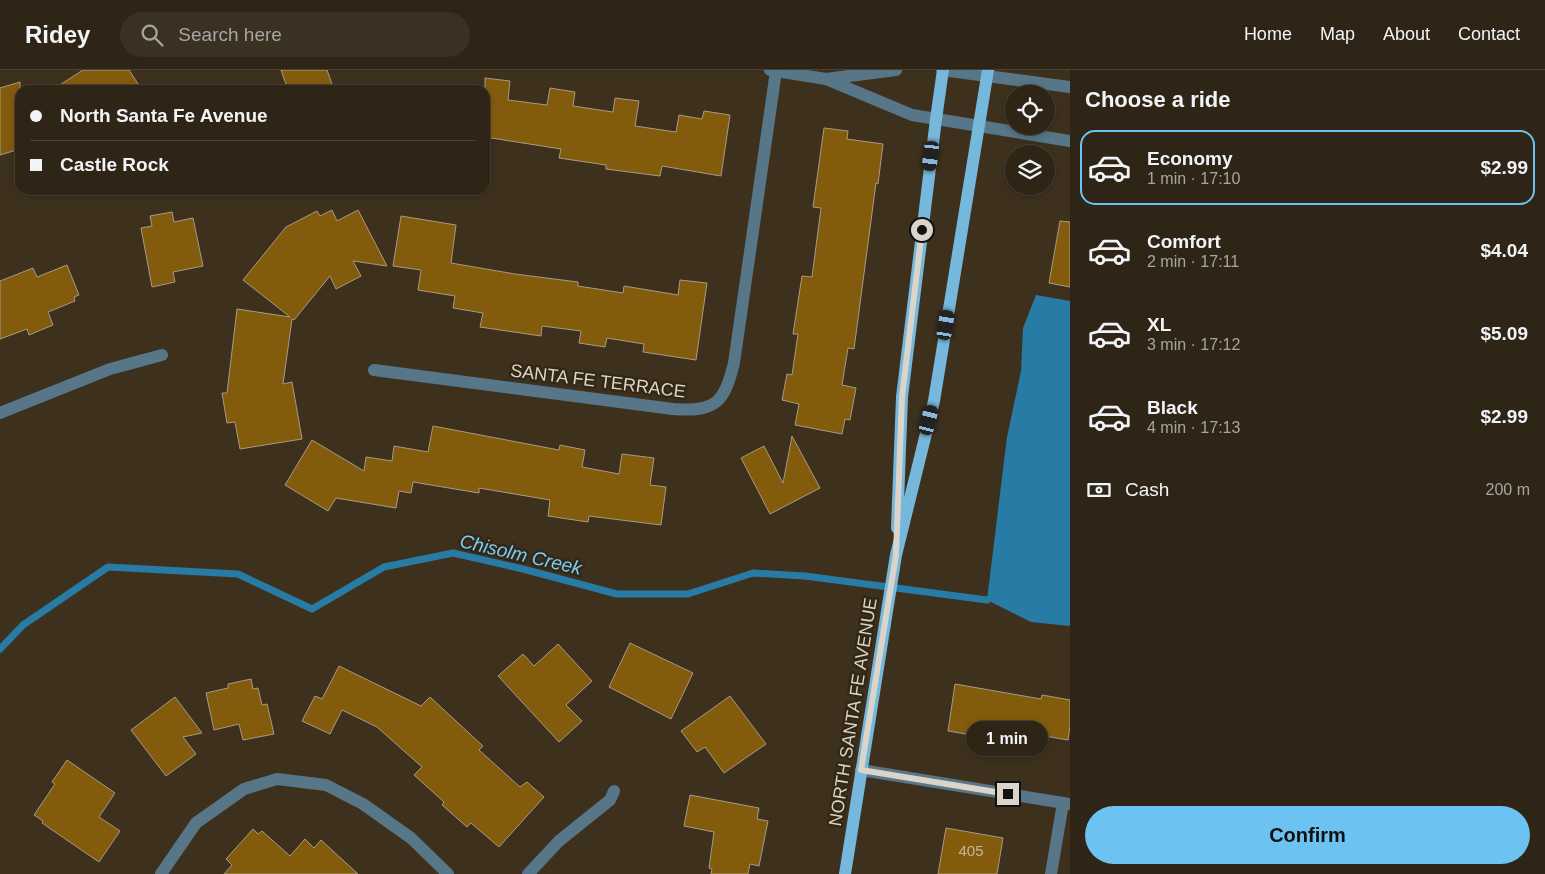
<!DOCTYPE html>
<meta charset="utf-8">
<style>
body{margin:0;font-family:Arial,sans-serif;background:#3a3123;color:#f1f3f6;height:100vh;display:flex;flex-direction:column;font-size:19px;white-space:nowrap}
*{box-sizing:border-box;margin:0}
p{font-size:16px;color:#a7a5a1}
.icon{flex:none;width:28px;height:28px;fill:none;stroke:currentColor;stroke-width:2;stroke-linecap:round;stroke-linejoin:round}
.map{position:relative;flex:1;overflow:hidden}
.panel{display:flex;flex-direction:column;background:#2e2516;width:475px}
.panel>*{flex:none}
.banner{position:absolute;left:15px;top:15px;width:475px;height:110px;border-radius:15px;box-shadow:0 2px 8px #0003,0 0 0 1px #494235;display:grid;align-content:center;height:110px;padding:0 15px;background:#2e2516}
.buttons{position:absolute;left:1005px;top:15px;display:grid;gap:10px}
.buttons a{display:grid;place-items:center;width:50px;height:50px;border-radius:50%;background:#2e2516;box-shadow:0 2px 8px #0003,0 0 0 1px #494235;font-size:25px}
.end{position:absolute;width:22px;height:22px;margin:-11px;border:6px solid #dbd4c9;background:#111;box-shadow:0 0 0 2px #111}
.from{border-radius:50%}
.bubble{position:absolute;height:35px;border-radius:18px;background:#2e2516;box-shadow:0 2px 8px #0003,0 0 0 1px #494235;font-size:16px;font-weight:600;line-height:35px;text-align:center}
.car{position:absolute;width:15px;height:30px;margin:-15px -8px;border-radius:6px;box-shadow:0 0 4px 1px #0007;background:linear-gradient(#222 24%,#8ab4d8 0 40%,#222 0 76%,#8ab4d8 0 86%,#222 0)}
.banner b{display:flex;align-items:center;gap:18px;height:48px;font-size:19px}
.banner b+b{border-top:1px solid #494235}
.banner i{width:12px;height:12px;background:#f1f3f6}
ul{padding:0;list-style:none}
li{display:flex;align-items:center;gap:15px;height:75px;margin:0 10px 8px;padding:0 5px;border:2px solid transparent;border-radius:15px}
li div{flex:1}
li b{display:block;font-size:19px}
li em{font-style:normal;font-weight:600}
li.selected{border-color:#6cc3f2}
li>.icon{width:45px;height:45px;stroke-width:1.5}
h2{padding:0 15px;font-size:22px;line-height:60px}
.pay{display:flex;align-items:center;gap:12px;height:55px;padding:0 15px;font-size:19px}
.pay p{margin-inline-start:auto}
.cta{display:flex;gap:10px;margin-top:auto;padding:10px 15px}
.cta a{flex:1;height:58px;border-radius:30px;background:#6cc3f2;color:#111;font-size:20px;font-weight:600;line-height:58px;text-align:center}
header{display:flex;align-items:center;gap:30px;box-sizing:border-box;height:70px;padding:0 25px;background:#2e2516;border-bottom:1px solid #494235}
header strong{font-size:24px}
nav{display:flex;gap:28px;margin-inline-start:auto;font-size:18px}
.search{width:350px;height:45px;background:#3a3123;display:flex;align-items:center;gap:12px;box-sizing:border-box;padding:0 18px;border-radius:28px;color:#a7a5a1;font-size:19px}
main{display:flex;flex:1;min-height:0}
.map>svg:first-child{display:block}
.water{fill:#287ba4}
.lines{fill:none;stroke-linecap:round;stroke-linejoin:round}
.stream{stroke:#287ba4;stroke-width:7}
.building{fill:#835b0d;stroke:#a89a84}
.minor{stroke:#577688;stroke-width:12}
.major{stroke:#76b7dc;stroke-width:12}
.route{stroke:#dbd4c9;stroke-width:6}
.labels{text-anchor:middle;stroke-width:5;stroke-linejoin:round;paint-order:stroke}
.number-label{font-size:15px;fill:#c5b69a}
.street-label{font-size:18px;fill:#dbd4c9;stroke:#332715}
.water-label{font-size:19px;font-style:italic;fill:#78ccfa;stroke:#332715}
</style>
<header>
<strong>Ridey</strong>
<div class="search"><svg class="icon" aria-label="search" viewBox="0 0 24 24"><circle cx="10" cy="10" r="6"/><path d="M15 15l6 6"/></svg>Search here</div>
<nav><a>Home</a><a>Map</a><a>About</a><a>Contact</a></nav>
</header>
<main>
<div class="map">
<svg width="1070" height="804" viewBox="0 0 1070 804">
<rect width="100%" height="100%" fill="#3d311e"/>
<path class="water" d="M1036 225 1070 231V556L1031 552 987 530 1007 367 1021 301 1023 258Z"/>
<g class="lines">
<path class="stream" d="M0 579 23 555 108 497 238 504 312 539 384 497 453 483 523 499 617 524H688L753 503 805 506 987 530"/>
</g>
<g class="building">
<path d="M83 0H129L142 20H52Z"/>
<path d="M281 0H327L334 20H288Z"/>
<path d="M485 8 510 11 508 30 547 35 550 18 575 22 573 36 613 42 615 28 639 31 635 56 676 62 679 45 702 49 704 41 730 45 721 106 662 96 660 106 606 99V95L559 88 561 79 485 67Z"/>
<path d="M20 12V79L0 85V18Z"/>
<path d="M824 58 848 61 847 69 883 74 878 114 876 113 854 279 848 278 842 315 856 318 850 350 845 349 842 364 795 355 799 334 782 330 787 304 792 305 798 264H793L802 206 812 207 821 138 813 137Z"/>
<path d="M332 140 337 151 358 140 387 196 353 191 361 206 336 219 330 206 294 250 292 249 283 314 292 312 302 369 240 379 235 352 227 353 222 323H227L237 239 290 247 243 210 286 157 317 141 320 146Z"/>
<path d="M172 142 174 152 193 148 203 196 173 202 175 212 152 217 141 158 152 156 150 146Z"/>
<path d="M401 146 456 155 451 193 515 204 578 212V216L623 223 624 216 678 225 680 210 707 213 696 290 643 282 644 274 607 268 605 277 579 273 581 261 542 256 541 266 480 257 483 243 453 238 455 226 418 220 421 200 393 196Z"/>
<path d="M1060 151 1070 152V217L1049 213Z"/>
<path d="M67 195 79 225 74 227 75 231 48 242 53 255 29 265 27 259 0 269V211L33 198 37 207Z"/>
<path d="M433 356 559 380 560 375 585 380 582 397 619 404 622 384 654 388 650 415 666 417 661 455 589 446 588 452 548 446 550 430 479 418V423L413 412 411 423 399 421 396 438 336 428 328 441 285 415 312 370 364 401 366 387 392 391 394 376 428 382Z"/>
<path d="M792 366 820 418 770 444 741 388 764 376 783 413Z"/>
<path d="M630 573 693 603 671 649 609 617Z"/>
<path d="M558 574 592 611 566 635 582 651 559 672 498 606 523 584 534 596Z"/>
<path d="M339 596 421 636 430 627 483 676 479 680 520 717 527 712 544 727 499 777 471 753 467 757 442 735 444 732 414 705 422 697 377 657 342 640 330 664 302 651 315 626 322 629Z"/>
<path d="M251 609 253 619 258 618 262 635 267 634 274 664 243 670 239 654 214 660 206 623 228 618V614Z"/>
<path d="M955 614 1041 629 1042 625 1070 630V656L1068 670 1027 663 1025 674 948 661Z"/>
<path d="M730 626 766 674 724 703 705 677 697 682 681 661Z"/>
<path d="M175 627 202 663 183 667 196 684 166 706 131 660Z"/>
<path d="M67 690 115 723 99 747 120 761 99 792 42 753 43 751 34 745 55 714 52 712Z"/>
<path d="M690 725 759 738 757 749 768 751 759 796 750 794 748 804H711L712 799 709 798 714 762 684 756Z"/>
<path d="M946 758 1003 768 997 804H938Z"/>
<path d="M253 759 258 764 262 761 290 786 305 769 314 778 321 770 358 804H224L232 795 226 789Z"/>
</g>
<g class="lines">
<g class="minor">
<path d="M770 0 826 9 912 45 1070 71"/>
<path d="M942 0 1070 17"/>
<path d="M826 9 896 0"/>
<path d="M374 300 673 339C716 342 724 333 734 293L776 1"/>
<path d="M0 343 110 299 162 285"/>
<path d="M861 700 1070 734"/>
<path d="M161 804 196 753 244 719 277 709 326 715 363 734 411 768 448 804"/>
<path d="M528 804 559 771 610 730 614 721"/>
<path d="M1051 804 1063 733"/>
</g>
<g class="major">
<path d="M897 458 902 327 936 49 943 0"/>
<path d="M845 804 896 485 934 331 988 0"/>
</g>
</g>
<g class="lines">
<path class="route" d="M922 160 902 327 896 485 861 700 1008 724"/>
</g>
<g class="labels">
<g class="number-label">
<text x="971" y="786">405</text>
</g>
<g class="street-label">
<text transform="translate(598 311) rotate(7)" y="6">SANTA FE TERRACE</text>
<text transform="translate(853 642) rotate(-81)" y="6">NORTH SANTA FE AVENUE</text>
</g>
<g class="water-label">
<text transform="translate(521 484) rotate(13)" y="7">Chisolm Creek</text>
</g>
</g>
</svg>
<div class="buttons">
<a><svg class="icon" aria-label="locate" viewBox="0 0 24 24"><circle cx="12" cy="12" r="6"/><path d="M12 2v4M12 18v4M2 12h4M18 12h4"/></svg></a>
<a><svg class="icon" aria-label="layers" viewBox="0 0 24 24"><path d="M12 4l9 5-9 5-9-5zM3 14l9 5 9-5"/></svg></a>
</div>
<i class="end from" style="left:922px;top:160px"></i>
<i class="end" style="left:1008px;top:724px"></i>
<div class="bubble" style="left:966px;top:651px;width:82px">1 min</div>
<i class="car" style="left:931px;top:86px;rotate:187deg"></i>
<i class="car" style="left:946px;top:255px;rotate:9deg"></i>
<i class="car" style="left:929px;top:350px;rotate:14deg"></i>
<div class="banner">
<b><i class="from"></i>North Santa Fe Avenue</b>
<b><i></i>Castle Rock</b>
</div>
</div>
<section class="panel">
<h2>Choose a ride</h2>
<ul>
<li class="selected"><svg class="icon" aria-label="car" viewBox="0 0 24 24"><path d="M5 17H2v-5l4-1 3-4h7l3 4 3 1v5h-3M9 17h6M6 11h13"/><circle cx="7" cy="17" r="2"/><circle cx="17" cy="17" r="2"/></svg><div><b>Economy</b><p>1 min · 17:10</p></div><em>$2.99</em></li>
<li><svg class="icon" aria-label="car" viewBox="0 0 24 24"><path d="M5 17H2v-5l4-1 3-4h7l3 4 3 1v5h-3M9 17h6M6 11h13"/><circle cx="7" cy="17" r="2"/><circle cx="17" cy="17" r="2"/></svg><div><b>Comfort</b><p>2 min · 17:11</p></div><em>$4.04</em></li>
<li><svg class="icon" aria-label="car" viewBox="0 0 24 24"><path d="M5 17H2v-5l4-1 3-4h7l3 4 3 1v5h-3M9 17h6M6 11h13"/><circle cx="7" cy="17" r="2"/><circle cx="17" cy="17" r="2"/></svg><div><b>XL</b><p>3 min · 17:12</p></div><em>$5.09</em></li>
<li><svg class="icon" aria-label="car" viewBox="0 0 24 24"><path d="M5 17H2v-5l4-1 3-4h7l3 4 3 1v5h-3M9 17h6M6 11h13"/><circle cx="7" cy="17" r="2"/><circle cx="17" cy="17" r="2"/></svg><div><b>Black</b><p>4 min · 17:13</p></div><em>$2.99</em></li>
</ul>
<div class="pay"><svg class="icon" aria-label="cash" viewBox="0 0 24 24"><path d="M3 7h18v10H3z"/><circle cx="12" cy="12" r="2"/></svg>Cash<p>200 m</p></div>
<div class="cta"><a>Confirm</a></div>
</section>
</main>
